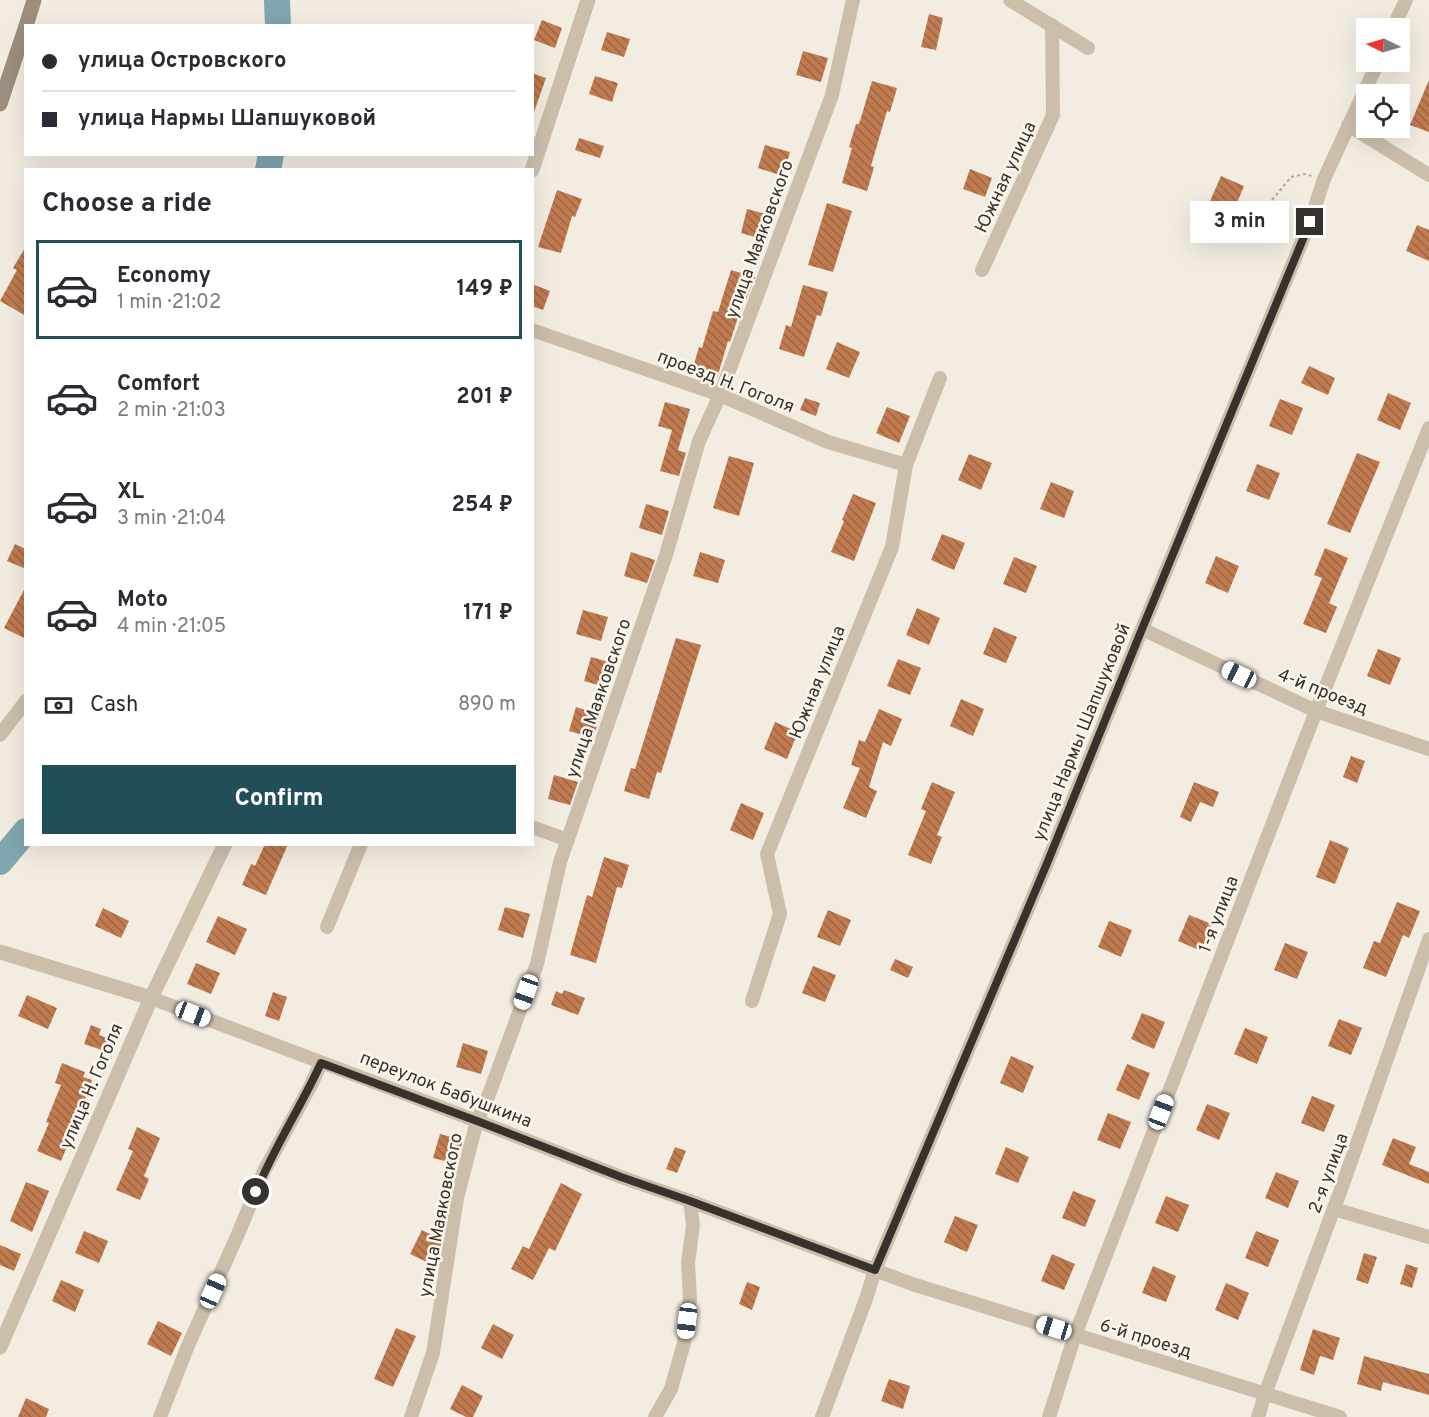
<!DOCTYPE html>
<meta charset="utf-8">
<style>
body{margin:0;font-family:Overpass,sans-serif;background:#f7f7f7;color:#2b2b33;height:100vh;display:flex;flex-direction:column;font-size:22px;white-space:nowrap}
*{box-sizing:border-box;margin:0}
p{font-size:20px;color:#7c7c81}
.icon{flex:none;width:33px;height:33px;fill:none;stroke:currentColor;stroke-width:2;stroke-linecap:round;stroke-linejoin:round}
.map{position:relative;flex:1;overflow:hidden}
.drawer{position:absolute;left:24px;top:168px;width:510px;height:678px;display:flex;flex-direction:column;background:#fff;border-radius:0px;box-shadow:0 6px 24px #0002}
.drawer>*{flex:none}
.guide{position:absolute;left:24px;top:24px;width:510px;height:132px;border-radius:0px;box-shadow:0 6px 24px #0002;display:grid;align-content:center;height:132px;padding:0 18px;background:#fff}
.needle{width:39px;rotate:275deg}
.buttons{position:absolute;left:1356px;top:18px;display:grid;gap:12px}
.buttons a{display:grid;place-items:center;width:54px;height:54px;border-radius:0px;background:#fff;box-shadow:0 6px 24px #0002;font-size:30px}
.end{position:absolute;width:27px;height:27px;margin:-14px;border:8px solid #39312b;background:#fff;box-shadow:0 0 0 3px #fff}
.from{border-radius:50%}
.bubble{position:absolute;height:42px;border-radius:0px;background:#fff;box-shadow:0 6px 24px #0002;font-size:20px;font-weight:700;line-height:42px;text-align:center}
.car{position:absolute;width:18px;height:36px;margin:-18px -9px;border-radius:8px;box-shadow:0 0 4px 2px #0007;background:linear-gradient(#fff 24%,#345 0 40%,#fff 0 76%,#345 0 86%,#fff 0)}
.guide b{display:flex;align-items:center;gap:21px;height:57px;font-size:22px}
.guide b+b{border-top:2px solid #e1e1e2}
.guide i{width:15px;height:15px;background:#2b2b33}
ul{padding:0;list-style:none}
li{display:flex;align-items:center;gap:18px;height:99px;margin:0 12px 9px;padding:0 6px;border:3px solid transparent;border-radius:0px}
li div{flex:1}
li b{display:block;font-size:22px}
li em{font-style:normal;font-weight:700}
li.active{border-color:#224e59}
li>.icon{width:54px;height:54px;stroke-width:1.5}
h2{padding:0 18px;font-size:27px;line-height:72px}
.pay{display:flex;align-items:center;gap:15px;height:66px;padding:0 18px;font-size:22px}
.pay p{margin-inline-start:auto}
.button{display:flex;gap:12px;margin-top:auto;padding:12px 18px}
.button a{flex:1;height:69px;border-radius:0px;background:#224e59;color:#fff;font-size:24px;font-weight:700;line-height:69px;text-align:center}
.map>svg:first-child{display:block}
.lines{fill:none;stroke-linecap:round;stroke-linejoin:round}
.river{stroke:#80a6af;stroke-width:26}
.building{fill:url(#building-back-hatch)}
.path{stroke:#b6a997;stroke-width:2;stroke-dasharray:3 3;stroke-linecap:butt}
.minor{stroke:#cbbfac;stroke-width:14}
.tertiary{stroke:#cbbfac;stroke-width:15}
.secondary{stroke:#9e8e7e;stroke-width:15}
.route{stroke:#39312b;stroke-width:8}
.labels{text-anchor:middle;stroke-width:5;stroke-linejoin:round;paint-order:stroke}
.street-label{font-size:18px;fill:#39312b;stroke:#faf6ed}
</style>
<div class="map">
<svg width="1429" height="1417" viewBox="0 0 1429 1417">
<defs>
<pattern id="building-back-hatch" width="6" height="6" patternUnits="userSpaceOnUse" patternTransform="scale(1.5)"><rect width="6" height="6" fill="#c17b50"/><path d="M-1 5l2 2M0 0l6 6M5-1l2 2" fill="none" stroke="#9e6543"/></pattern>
</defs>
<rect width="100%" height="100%" fill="#f3ede1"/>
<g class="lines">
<g class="river">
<path d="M277 0 278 26"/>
<path d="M268 170 271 154"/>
<path d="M0 862 26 831"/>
</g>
</g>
<g class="building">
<path d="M929 14 943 18 936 50 921 47Z"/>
<path d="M542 20 562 28 555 48 534 40Z"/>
<path d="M607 32 630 39 624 57 601 50Z"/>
<path d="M803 51 828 58 821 82 796 75Z"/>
<path d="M532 73 546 78 534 112H532Z"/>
<path d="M595 76 618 83 612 102 589 94Z"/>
<path d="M1429 80V132L1410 125Z"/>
<path d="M872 81 897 88 890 112 887 111 871 166 874 167 867 191 842 183 852 148 849 147 856 124H859Z"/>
<path d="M579 138 604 146 600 158 575 150Z"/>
<path d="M765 145 790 152 783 176 758 168Z"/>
<path d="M970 169 992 178 985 197 963 189Z"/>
<path d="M1221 176 1244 186 1234 210 1210 201Z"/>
<path d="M557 190 582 199 575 217 572 216 561 253 538 247Z"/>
<path d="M827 203 852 211 833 272 808 265Z"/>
<path d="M747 209 773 216 766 240 741 233Z"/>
<path d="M1417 225 1429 230V261L1406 251Z"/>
<path d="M26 246V316L0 301 17 270 13 268Z"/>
<path d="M731 270 755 277 746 300 744 299 730 342 728 341 717 378 692 371 699 347 702 348 713 311 718 312Z"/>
<path d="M532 284 550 291 543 310 532 306Z"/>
<path d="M803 285 828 292 821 316 817 315 804 357 779 349 786 325 791 327Z"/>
<path d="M837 342 860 352 849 378 826 369Z"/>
<path d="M1309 366 1335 378 1328 395 1301 383Z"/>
<path d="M1388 393 1411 403 1400 430 1377 420Z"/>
<path d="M805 398 820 403 816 416 800 410Z"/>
<path d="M1280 399 1303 408 1292 435 1269 426Z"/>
<path d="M665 402 690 409 678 450 686 453 679 476 660 471 672 430 658 426Z"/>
<path d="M887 407 910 416 899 443 876 433Z"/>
<path d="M1357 453 1380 462 1350 533 1327 524Z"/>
<path d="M969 454 992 463 981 490 958 480Z"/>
<path d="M729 456 754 463 739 516 713 508Z"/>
<path d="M1257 464 1280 473 1269 500 1246 491Z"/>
<path d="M1051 482 1074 491 1064 518 1040 509Z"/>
<path d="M853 494 876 503 854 561 831 552 844 521 842 520Z"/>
<path d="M646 504 669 511 662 535 639 528Z"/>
<path d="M942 534 965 543 954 570 931 560Z"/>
<path d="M15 544 26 549V569L7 561Z"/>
<path d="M1325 548 1348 558 1329 603 1337 607 1326 633 1303 624 1322 578 1314 575Z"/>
<path d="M631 552 655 560 647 583 624 576Z"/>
<path d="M700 552 725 560 718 583 693 576Z"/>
<path d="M1216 556 1239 566 1228 593 1205 583Z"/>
<path d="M1014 557 1037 566 1026 593 1003 584Z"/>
<path d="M26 586V639L4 628Z"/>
<path d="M917 608 940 618 929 645 906 635Z"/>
<path d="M583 610 608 617 601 641 576 634Z"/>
<path d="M994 627 1017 637 1006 663 983 654Z"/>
<path d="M676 638 701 645 661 773 657 772 649 799 624 791 631 768 635 769Z"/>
<path d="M1378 649 1401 658 1390 685 1367 676Z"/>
<path d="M591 657 616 664 609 688 584 681Z"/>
<path d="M898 659 921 668 910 695 887 686Z"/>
<path d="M961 699 984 709 973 736 950 726Z"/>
<path d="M576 707 601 715 593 738 569 731Z"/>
<path d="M879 709 902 719 891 746 883 742 869 787 877 791 866 818 843 808 860 768 851 765 859 740 865 742Z"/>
<path d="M775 722 798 732 787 759 764 749Z"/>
<path d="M1351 756 1365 761 1357 783 1343 777Z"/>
<path d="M554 775 578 782 570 805 548 799Z"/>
<path d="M932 782 955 792 937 835 942 837 931 864 908 855 926 811 921 809Z"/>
<path d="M1194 782 1219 792 1213 807 1200 802 1191 822 1180 817Z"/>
<path d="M741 803 764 813 753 840 730 830Z"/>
<path d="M1330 840 1349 848 1335 884 1316 877Z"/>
<path d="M265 844H288L266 895 242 885 251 864 255 866Z"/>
<path d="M604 857 629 865 622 888 617 887 596 963 570 955 587 895 592 897Z"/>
<path d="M1397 902 1420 911 1409 938 1403 935 1386 977 1363 968 1374 941 1380 943Z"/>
<path d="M505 907 530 914 523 938 498 930Z"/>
<path d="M103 908 129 921 121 938 95 926Z"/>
<path d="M828 910 851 920 840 946 817 937Z"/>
<path d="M1189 915 1212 924 1201 951 1178 941Z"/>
<path d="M218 916 247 929 235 955 206 942Z"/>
<path d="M1109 921 1132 930 1121 957 1098 947Z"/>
<path d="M1285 943 1308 952 1297 979 1274 970Z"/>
<path d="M895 959 913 967 908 978 890 970Z"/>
<path d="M196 963 220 973 211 994 187 984Z"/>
<path d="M813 966 836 975 825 1002 802 993Z"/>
<path d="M564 990 585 998 578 1015 551 1005 556 991 562 994Z"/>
<path d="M273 992 287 997 279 1021 265 1016Z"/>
<path d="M27 995 57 1008 48 1029 18 1016Z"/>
<path d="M1142 1013 1165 1022 1154 1049 1131 1039Z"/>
<path d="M1339 1019 1362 1028 1351 1055 1328 1046Z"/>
<path d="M91 1025 101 1029 99 1035 110 1039 105 1051 84 1044Z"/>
<path d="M1245 1028 1268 1037 1257 1064 1234 1054Z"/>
<path d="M463 1043 488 1051 481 1074 456 1067Z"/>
<path d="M1011 1056 1034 1066 1023 1093 1000 1083Z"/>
<path d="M62 1063 85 1072 83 1077 92 1080 80 1113H81L61 1161 37 1151 49 1123 46 1122 61 1085 55 1083Z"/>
<path d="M1127 1064 1150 1073 1139 1100 1116 1090Z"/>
<path d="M1312 1096 1335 1105 1324 1132 1301 1123Z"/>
<path d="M1207 1104 1230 1113 1219 1140 1196 1130Z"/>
<path d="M1108 1113 1131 1122 1120 1149 1097 1140Z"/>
<path d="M137 1127 160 1138 144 1176 149 1179 140 1200 116 1190 133 1151 128 1149Z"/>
<path d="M440 1134 463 1140 456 1164 433 1158Z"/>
<path d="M1393 1138 1416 1147 1409 1164 1429 1172V1184L1382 1165Z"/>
<path d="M675 1147 686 1151 677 1173 666 1169Z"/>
<path d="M1006 1147 1029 1157 1018 1183 995 1174Z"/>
<path d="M1276 1172 1299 1181 1288 1208 1265 1198Z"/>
<path d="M26 1182 49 1191 32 1232 10 1221Z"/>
<path d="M561 1183 582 1194 555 1251 549 1248 533 1280 511 1269 523 1246 529 1249Z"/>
<path d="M1073 1191 1096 1200 1085 1227 1062 1218Z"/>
<path d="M1166 1196 1189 1205 1178 1232 1155 1223Z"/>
<path d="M955 1216 978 1225 967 1252 944 1242Z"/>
<path d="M422 1230 441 1240V1245L431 1264 410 1254Z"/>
<path d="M84 1231 108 1241 99 1263 75 1253Z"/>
<path d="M1256 1231 1279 1240 1268 1267 1245 1258Z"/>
<path d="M0 1245 21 1254 14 1271 0 1265Z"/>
<path d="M1364 1253 1377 1257 1368 1284 1356 1280Z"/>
<path d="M1052 1254 1075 1264 1064 1290 1041 1281Z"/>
<path d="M1406 1264 1418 1268 1412 1288 1400 1284Z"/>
<path d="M1153 1266 1176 1276 1166 1302 1142 1293Z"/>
<path d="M61 1280 84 1290 75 1312 52 1301Z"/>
<path d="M747 1282 760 1287 752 1310 739 1304Z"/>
<path d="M1226 1283 1249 1293 1238 1320 1215 1310Z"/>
<path d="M158 1321 182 1333 171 1356 147 1344Z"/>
<path d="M493 1324 514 1335 502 1359 481 1348Z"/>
<path d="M396 1328 416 1336 393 1387 374 1379Z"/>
<path d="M1313 1329 1340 1338 1333 1360 1320 1356 1314 1375 1300 1370Z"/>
<path d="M1364 1356 1429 1374V1395L1383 1382 1381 1391 1357 1384Z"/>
<path d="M889 1379 910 1386 903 1409 881 1401Z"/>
<path d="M462 1385 483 1396 473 1417H466L450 1409Z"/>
<path d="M26 1398 49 1409 46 1417H18Z"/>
</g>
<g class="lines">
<path class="path" d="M1272 200 1291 177 1305 174 1312 176"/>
<g class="minor">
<path d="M1010 0 1088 48"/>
<path d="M1393 28 1406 0"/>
<path d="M1348 125 1429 175"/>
<path d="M982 270 1053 115 1052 25"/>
<path d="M532 330 720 395 828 442 906 465"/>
<path d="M1142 629 1316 711 1429 749"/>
<path d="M0 735 26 701"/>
<path d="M532 827 568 840"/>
<path d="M327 927 361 844"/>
<path d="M151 998 477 1121 621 1177 690 1201 912 1284 1340 1417"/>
<path d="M752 1001 780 914 767 854 892 547 906 465 940 378"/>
<path d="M1334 1209 1429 1237"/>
<path d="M160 1417 187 1348 238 1234 264 1171 311 1085 321 1063"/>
<path d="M411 1417 433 1353 457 1198 477 1121 488 1097 537 964 560 862 666 555 699 441 720 395 832 95 853 0"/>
<path d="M655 1417 671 1389 684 1343 690 1299 688 1263 693 1225 690 1201"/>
<path d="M822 1417 866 1299 875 1270 1048 861 1142 629 1310 222 1324 179 1378 62"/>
<path d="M1049 1417 1075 1335 1316 711 1429 428"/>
<path d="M1258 1417 1265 1394 1343 1184 1429 939"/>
</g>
<g class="tertiary">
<path d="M532 170 588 0"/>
<path d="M0 952 151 998"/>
<path d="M0 1347 151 998 225 844"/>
</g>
<g class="secondary">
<path d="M26 26 34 0"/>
<path d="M0 104 26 26"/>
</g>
</g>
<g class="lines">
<path class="route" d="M256 1192C274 1147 301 1107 321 1063L477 1121 621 1177 690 1201 875 1270 1048 861 1142 629 1310 222"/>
</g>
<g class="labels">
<g class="street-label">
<text transform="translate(1005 177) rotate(-65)" y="6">Южная улица</text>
<text transform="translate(759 239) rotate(-70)" y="6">улица Маяковского</text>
<text transform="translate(726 381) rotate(21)" y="6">проезд Н. Гоголя</text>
<text transform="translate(817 682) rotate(-68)" y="6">Южная улица</text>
<text transform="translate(1323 691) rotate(22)" y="6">4-й проезд</text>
<text transform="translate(598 698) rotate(-71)" y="6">улица Маяковского</text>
<text transform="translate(1081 732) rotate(-68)" y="6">улица Нармы Шапшуковой</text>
<text transform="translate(1218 914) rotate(-69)" y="6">1-я улица</text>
<text transform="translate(91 1086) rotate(-67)" y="6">улица Н. Гоголя</text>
<text transform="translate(446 1089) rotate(21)" y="6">переулок Бабушкина</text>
<text transform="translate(1328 1173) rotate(-70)" y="6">2-я улица</text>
<text transform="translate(440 1215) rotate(-79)" y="6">улица Маяковского</text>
<text transform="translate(1146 1338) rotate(17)" y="6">6-й проезд</text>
</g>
</g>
</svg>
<div class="buttons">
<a><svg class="needle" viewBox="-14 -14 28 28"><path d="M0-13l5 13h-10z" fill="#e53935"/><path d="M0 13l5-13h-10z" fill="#7c7c81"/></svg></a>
<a><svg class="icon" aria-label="locate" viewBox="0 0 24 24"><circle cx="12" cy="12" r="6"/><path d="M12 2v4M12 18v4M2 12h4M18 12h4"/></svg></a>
</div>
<i class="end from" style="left:256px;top:1192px"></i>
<i class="end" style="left:1310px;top:222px"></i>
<div class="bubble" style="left:1190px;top:201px;width:99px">3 min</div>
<i class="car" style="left:1239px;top:675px;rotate:295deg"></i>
<i class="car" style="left:526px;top:992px;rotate:200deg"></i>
<i class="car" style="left:193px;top:1014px;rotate:111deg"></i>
<i class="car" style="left:1161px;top:1112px;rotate:21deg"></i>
<i class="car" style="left:213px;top:1291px;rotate:24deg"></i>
<i class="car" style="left:687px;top:1321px;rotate:187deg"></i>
<i class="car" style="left:1054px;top:1328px;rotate:287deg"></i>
<div class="guide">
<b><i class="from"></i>улица Островского</b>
<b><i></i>улица Нармы Шапшуковой</b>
</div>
<section class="drawer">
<h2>Choose a ride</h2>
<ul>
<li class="active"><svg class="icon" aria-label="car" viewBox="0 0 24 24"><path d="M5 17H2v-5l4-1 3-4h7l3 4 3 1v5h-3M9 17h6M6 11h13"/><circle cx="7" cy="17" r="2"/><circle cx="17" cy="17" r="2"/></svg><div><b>Economy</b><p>1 min · 21:02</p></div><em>149 ₽</em></li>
<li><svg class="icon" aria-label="car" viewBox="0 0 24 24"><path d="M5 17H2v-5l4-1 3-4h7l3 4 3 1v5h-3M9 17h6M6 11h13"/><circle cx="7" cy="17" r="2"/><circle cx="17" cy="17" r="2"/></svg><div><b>Comfort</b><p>2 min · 21:03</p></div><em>201 ₽</em></li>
<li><svg class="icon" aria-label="car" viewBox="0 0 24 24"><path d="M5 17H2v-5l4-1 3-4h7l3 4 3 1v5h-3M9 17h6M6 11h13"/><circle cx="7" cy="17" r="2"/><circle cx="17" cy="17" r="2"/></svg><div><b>XL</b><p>3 min · 21:04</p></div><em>254 ₽</em></li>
<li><svg class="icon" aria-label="car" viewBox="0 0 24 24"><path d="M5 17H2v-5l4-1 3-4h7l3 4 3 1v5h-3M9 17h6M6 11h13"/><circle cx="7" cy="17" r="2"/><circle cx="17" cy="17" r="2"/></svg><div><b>Moto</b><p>4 min · 21:05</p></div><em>171 ₽</em></li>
</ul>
<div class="pay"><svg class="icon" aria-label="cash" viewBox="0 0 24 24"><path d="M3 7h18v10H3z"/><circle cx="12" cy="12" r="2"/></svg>Cash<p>890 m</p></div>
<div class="button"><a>Confirm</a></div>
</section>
</div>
